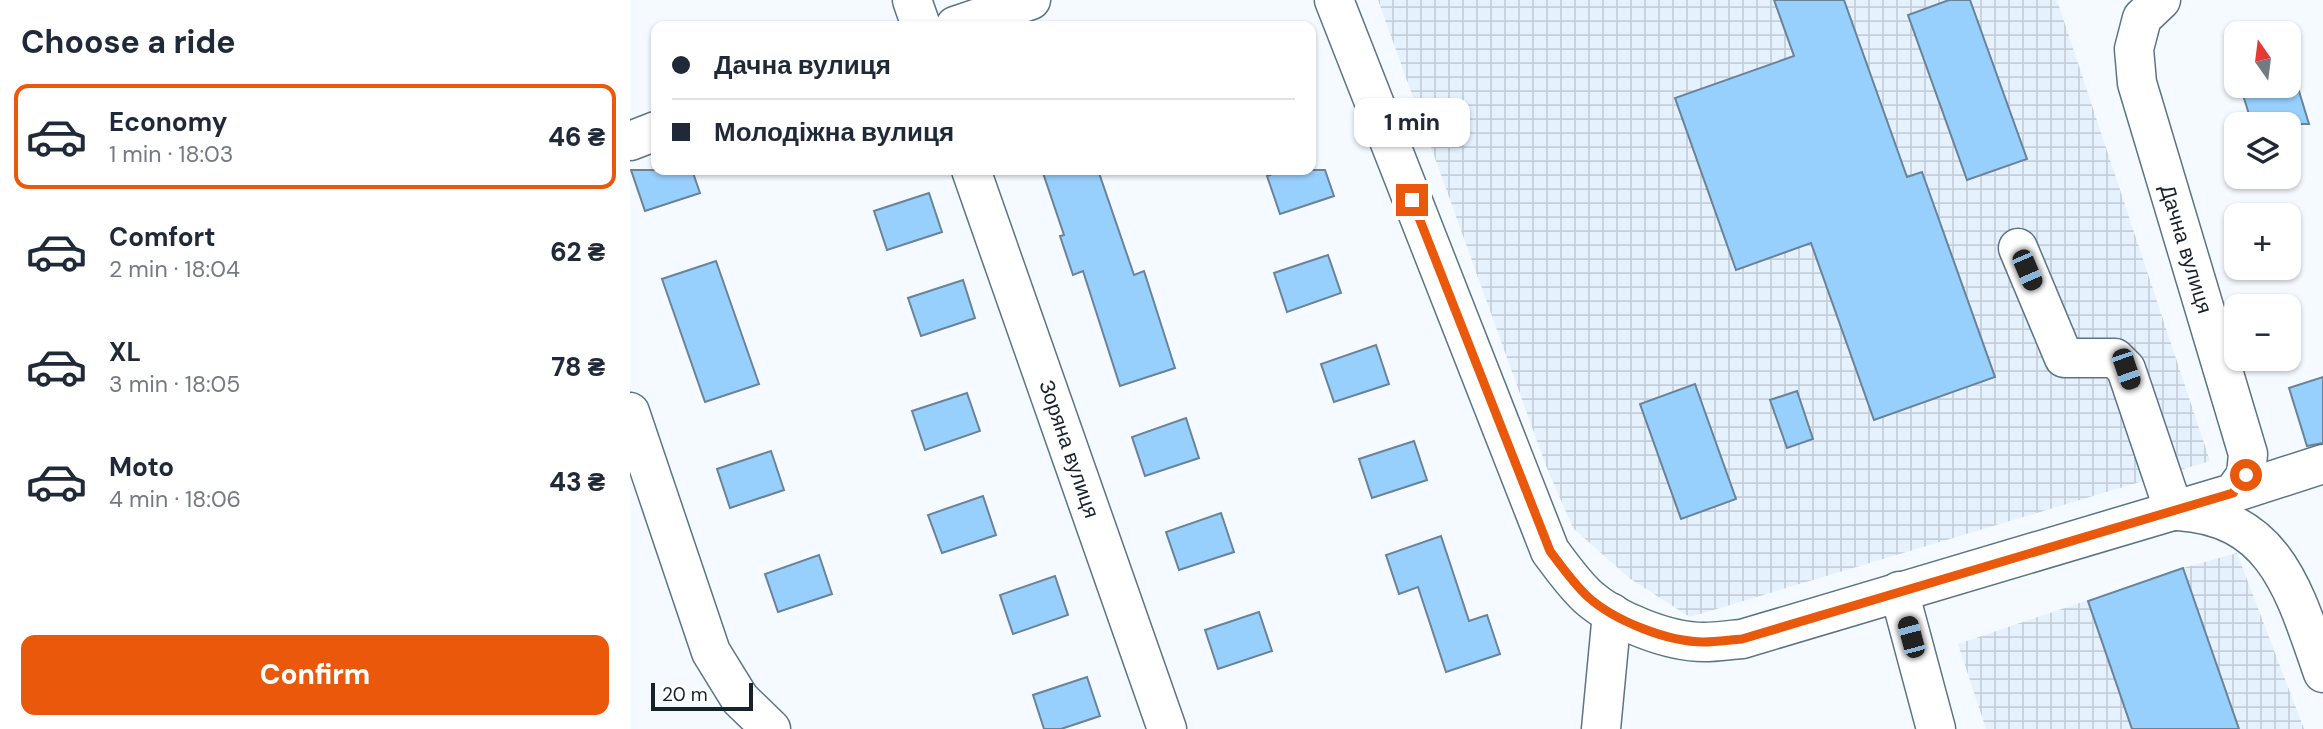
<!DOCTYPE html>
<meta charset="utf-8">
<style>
body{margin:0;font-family:"DM Sans",sans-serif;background:#f2f2f3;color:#1f2937;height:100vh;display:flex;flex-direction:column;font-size:26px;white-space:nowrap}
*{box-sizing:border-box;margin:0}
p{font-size:23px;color:#747a83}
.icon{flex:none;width:38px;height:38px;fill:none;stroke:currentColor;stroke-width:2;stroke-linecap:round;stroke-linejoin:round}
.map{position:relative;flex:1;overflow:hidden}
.details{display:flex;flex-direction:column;background:#fff;width:630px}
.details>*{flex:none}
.guide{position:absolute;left:21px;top:21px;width:665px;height:154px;border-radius:14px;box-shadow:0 2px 5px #0004;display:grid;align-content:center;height:154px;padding:0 21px;background:#fff}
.needle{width:46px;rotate:346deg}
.buttons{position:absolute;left:1594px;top:21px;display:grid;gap:14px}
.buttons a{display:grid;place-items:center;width:77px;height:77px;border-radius:14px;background:#fff;box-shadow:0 2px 5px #0004;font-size:35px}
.scale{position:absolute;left:21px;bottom:18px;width:102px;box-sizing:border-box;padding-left:7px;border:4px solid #18222a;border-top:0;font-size:19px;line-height:24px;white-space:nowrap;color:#18222a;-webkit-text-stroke:5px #fff;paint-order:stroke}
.end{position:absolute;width:32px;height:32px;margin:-16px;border:9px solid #ea580c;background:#fff;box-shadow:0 0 0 4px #fff}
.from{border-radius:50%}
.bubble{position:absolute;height:49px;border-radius:14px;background:#fff;box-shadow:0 2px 5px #0004;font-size:23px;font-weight:800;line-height:49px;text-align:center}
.car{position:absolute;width:21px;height:42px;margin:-21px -10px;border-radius:9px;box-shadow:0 0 5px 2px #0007;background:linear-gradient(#222 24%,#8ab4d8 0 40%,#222 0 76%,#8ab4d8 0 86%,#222 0)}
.guide b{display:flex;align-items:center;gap:24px;height:66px;font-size:26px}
.guide b+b{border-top:2px solid #e0e1e3}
.guide i{width:18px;height:18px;background:#1f2937}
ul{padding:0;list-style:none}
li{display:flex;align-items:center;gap:21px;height:105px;margin:0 14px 10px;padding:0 7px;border:4px solid transparent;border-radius:14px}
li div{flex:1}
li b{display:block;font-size:26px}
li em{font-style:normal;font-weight:800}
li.current{border-color:#ea580c}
li>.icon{width:63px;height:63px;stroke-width:1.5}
h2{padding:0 21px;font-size:32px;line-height:84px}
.button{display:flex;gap:14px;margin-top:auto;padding:14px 21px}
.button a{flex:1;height:80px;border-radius:14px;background:#ea580c;color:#fff;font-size:28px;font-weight:800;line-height:80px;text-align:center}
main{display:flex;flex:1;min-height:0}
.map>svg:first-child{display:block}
.industrial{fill:url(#industrial-grid)}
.building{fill:#97cffd;stroke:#6b8398;stroke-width:2}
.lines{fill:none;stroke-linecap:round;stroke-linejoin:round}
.minor-casing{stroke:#5c7488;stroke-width:41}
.minor{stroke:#fff;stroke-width:38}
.route{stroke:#ea580c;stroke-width:9}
.labels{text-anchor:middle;stroke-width:5;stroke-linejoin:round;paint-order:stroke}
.street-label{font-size:21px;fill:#18222a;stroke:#fff}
</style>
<main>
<section class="details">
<h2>Choose a ride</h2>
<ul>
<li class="current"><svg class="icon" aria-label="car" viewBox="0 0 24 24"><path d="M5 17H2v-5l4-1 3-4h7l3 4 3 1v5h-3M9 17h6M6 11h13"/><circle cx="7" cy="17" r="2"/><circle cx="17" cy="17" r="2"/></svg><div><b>Economy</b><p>1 min · 18:03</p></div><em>46 ₴</em></li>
<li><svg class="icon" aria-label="car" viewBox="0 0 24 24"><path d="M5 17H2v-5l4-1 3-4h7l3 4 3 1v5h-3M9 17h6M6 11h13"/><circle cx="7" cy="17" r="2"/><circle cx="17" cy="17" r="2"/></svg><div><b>Comfort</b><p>2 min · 18:04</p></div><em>62 ₴</em></li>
<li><svg class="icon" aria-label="car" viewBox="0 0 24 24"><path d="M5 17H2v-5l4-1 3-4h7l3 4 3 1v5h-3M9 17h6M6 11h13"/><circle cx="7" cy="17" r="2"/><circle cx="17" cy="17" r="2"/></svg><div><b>XL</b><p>3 min · 18:05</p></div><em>78 ₴</em></li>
<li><svg class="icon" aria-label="car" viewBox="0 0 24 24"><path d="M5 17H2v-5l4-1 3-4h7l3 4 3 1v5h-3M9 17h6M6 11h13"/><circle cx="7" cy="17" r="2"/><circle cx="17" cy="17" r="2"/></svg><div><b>Moto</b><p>4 min · 18:06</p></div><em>43 ₴</em></li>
</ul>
<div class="button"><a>Confirm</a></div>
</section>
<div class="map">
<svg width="1693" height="729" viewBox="0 0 1693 729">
<defs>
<pattern id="industrial-grid" width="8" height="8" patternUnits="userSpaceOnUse" patternTransform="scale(1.75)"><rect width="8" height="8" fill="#e5f2fe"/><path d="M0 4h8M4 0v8" fill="none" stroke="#c4cfda"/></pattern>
</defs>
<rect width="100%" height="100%" fill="#f4faff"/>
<g class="industrial">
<path d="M748 0H1427L1580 461 1060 617 999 578 943 528 916 466Z"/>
<path d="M1607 553 1674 729H1356L1328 644 1553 568Z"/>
</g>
<g class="building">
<path d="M1144 0H1214L1277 177 1292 172 1365 377 1244 420 1181 243 1106 270 1045 98 1164 56Z"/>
<path d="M1319 0H1340L1397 159 1337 180 1278 15Z"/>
<path d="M1665 78 1679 124H1622L1613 95 1642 86H1659V80Z"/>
<path d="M1 170H62L70 193 15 211Z"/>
<path d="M412 170H468L504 275 514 271 545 368 490 386 453 271 443 275 430 236 434 235Z"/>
<path d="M655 170H695L704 196 650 214 637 176Z"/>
<path d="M299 193 312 232 257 250 244 211Z"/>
<path d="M698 255 711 293 657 312 644 273Z"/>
<path d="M86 261 129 384 75 402 32 279Z"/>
<path d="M333 280 345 318 291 336 278 298Z"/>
<path d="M746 345 759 384 704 402 691 364Z"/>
<path d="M1693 377V443L1677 446 1659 388Z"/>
<path d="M1065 384 1106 499 1051 519 1010 404Z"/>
<path d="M1167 391 1183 439 1157 448 1140 400Z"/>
<path d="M337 393 350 431 295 450 282 411Z"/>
<path d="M556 418 569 458 515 476 502 437Z"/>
<path d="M784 441 797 480 742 498 729 459Z"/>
<path d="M141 451 154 490 100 508 87 469Z"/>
<path d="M353 496 366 535 312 553 298 515Z"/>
<path d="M591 513 604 552 549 570 536 532Z"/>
<path d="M811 536 839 621 857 615 870 654 816 672 788 587 769 594 756 555Z"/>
<path d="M189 555 202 594 148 612 135 574Z"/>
<path d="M1553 568 1609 729H1502L1458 601Z"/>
<path d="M425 576 438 615 383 634 370 595Z"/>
<path d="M629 612 642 651 588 669 575 630Z"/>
<path d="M457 677 470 716 431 729H414L403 695Z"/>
</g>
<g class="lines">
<g class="minor-casing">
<g id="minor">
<path d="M282 0 291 26"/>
<path d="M704 0 920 551C932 567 943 583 958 597 985 621 1038 642 1074 642 1086 642 1099 640 1112 639L1603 493 1616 475 1618 454 1507 83 1504 49 1512 18 1531 0"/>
<path d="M325 26 401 0"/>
<path d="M0 141 26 131"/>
<path d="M341 170 537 729"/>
<path d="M1388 248 1434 358H1485L1496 369 1544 511"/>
<path d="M0 412 81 652 110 699 141 729"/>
<path d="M1603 493 1693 464"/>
<path d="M1548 511C1647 517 1665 594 1693 673"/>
<path d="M1269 591 1306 729"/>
<path d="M971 729 982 613"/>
</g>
</g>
<use href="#minor" class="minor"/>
</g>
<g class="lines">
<path class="route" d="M782 200 920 551C932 567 943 583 958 597 985 621 1038 642 1074 642 1086 642 1099 640 1112 639L1603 493 1616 475"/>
</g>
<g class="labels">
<g class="street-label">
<text transform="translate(1556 249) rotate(73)" y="7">Дачна вулиця</text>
<text transform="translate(439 449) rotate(71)" y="7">Зоряна вулиця</text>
</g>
</g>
</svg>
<div class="buttons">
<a><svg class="needle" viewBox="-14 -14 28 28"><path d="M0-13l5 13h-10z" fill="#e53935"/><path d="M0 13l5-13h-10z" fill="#747a83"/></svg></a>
<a><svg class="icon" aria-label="layers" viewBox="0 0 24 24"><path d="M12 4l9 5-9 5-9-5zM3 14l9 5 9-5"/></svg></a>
<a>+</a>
<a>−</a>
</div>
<div class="scale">20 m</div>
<i class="end from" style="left:1616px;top:475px"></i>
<i class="end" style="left:782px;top:200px"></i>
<div class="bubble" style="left:724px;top:98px;width:116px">1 min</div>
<i class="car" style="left:1397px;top:270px;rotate:157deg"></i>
<i class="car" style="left:1496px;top:369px;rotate:161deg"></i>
<i class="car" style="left:1281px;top:637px;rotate:345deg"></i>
<div class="guide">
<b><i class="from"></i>Дачна вулиця</b>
<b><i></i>Молодіжна вулиця</b>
</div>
</div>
</main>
